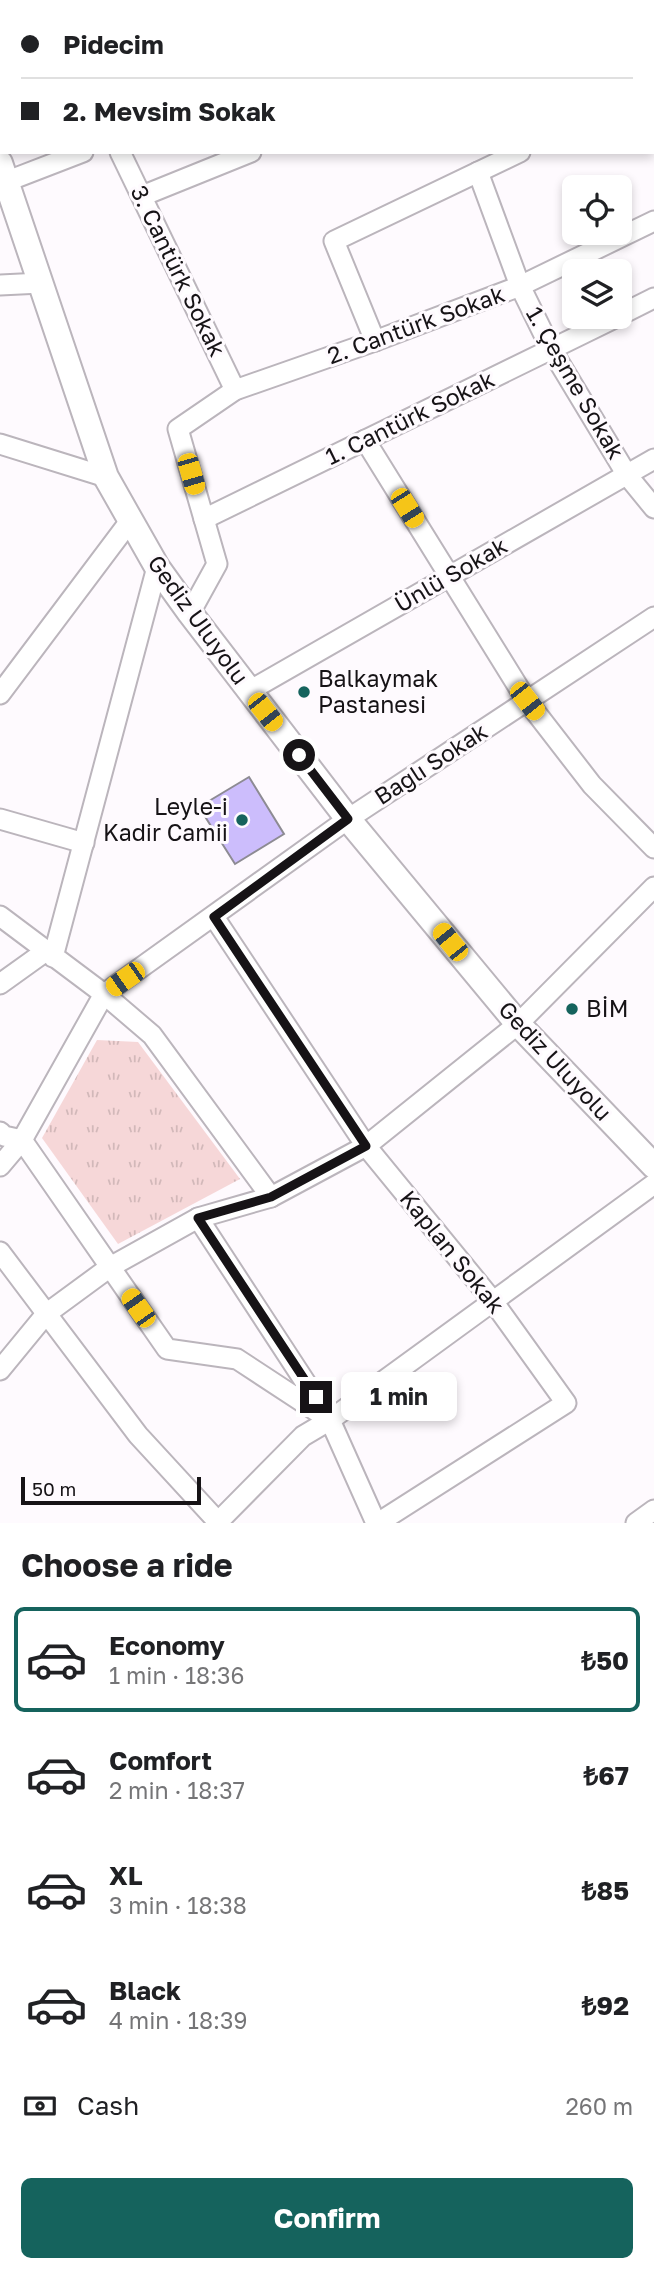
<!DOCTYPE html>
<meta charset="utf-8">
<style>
body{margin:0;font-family:"Golos Text",sans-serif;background:#f2f2f2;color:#202124;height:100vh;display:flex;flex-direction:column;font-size:26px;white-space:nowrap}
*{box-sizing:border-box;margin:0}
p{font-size:23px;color:#757577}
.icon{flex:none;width:38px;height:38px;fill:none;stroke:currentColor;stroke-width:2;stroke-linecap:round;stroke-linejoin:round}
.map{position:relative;height:1523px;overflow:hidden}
.details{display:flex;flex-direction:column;background:#fff;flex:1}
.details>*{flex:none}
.guide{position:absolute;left:0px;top:0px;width:654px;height:154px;box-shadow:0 4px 10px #0003;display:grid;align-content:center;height:154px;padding:0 21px;background:#fff}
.buttons{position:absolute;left:562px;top:175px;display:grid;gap:14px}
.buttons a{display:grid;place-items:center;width:70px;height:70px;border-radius:10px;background:#fff;box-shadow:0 4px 10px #0003;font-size:35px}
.scale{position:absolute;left:21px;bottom:18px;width:180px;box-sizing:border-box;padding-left:7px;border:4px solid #161316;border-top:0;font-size:19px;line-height:24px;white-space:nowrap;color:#161316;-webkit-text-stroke:5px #fefafe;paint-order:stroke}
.end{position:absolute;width:32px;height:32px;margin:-16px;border:9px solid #161316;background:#fff;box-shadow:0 0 0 4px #fff}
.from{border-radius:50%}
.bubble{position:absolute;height:49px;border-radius:10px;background:#fff;box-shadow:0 4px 10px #0003;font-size:23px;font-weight:700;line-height:49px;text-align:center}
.car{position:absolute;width:21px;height:42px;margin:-21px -10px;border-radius:9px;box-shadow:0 0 5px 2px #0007;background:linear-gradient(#f5c518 24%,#345 0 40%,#f5c518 0 76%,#345 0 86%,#f5c518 0)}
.guide b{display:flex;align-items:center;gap:24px;height:66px;font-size:26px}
.guide b+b{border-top:2px solid #e0e0e0}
.guide i{width:18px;height:18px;background:#202124}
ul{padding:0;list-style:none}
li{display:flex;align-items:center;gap:21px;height:105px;margin:0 14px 10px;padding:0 7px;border:4px solid transparent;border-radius:10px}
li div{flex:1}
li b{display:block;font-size:26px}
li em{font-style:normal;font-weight:700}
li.active{border-color:#15635d}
li>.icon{width:63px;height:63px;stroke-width:1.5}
h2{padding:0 21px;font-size:32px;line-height:84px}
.pay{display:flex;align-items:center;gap:18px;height:77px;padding:0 21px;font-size:26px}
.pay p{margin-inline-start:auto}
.action{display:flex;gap:14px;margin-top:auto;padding:14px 21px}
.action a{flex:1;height:80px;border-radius:10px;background:#15635d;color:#fff;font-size:28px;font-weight:700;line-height:80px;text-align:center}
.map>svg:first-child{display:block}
.grass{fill:url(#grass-tufts)}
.building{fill:#ccbdfc;stroke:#8d8b93;stroke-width:2}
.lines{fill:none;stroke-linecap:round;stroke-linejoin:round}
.minor-casing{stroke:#bbb5bc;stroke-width:23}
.tertiary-casing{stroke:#bbb5bc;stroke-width:28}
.minor{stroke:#fff;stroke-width:19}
.tertiary{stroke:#fff;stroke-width:24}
.route{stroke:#161316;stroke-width:9}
.poi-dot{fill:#15635d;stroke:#fefafe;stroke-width:2.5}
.labels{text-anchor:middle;stroke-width:6;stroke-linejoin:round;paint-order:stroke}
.street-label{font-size:23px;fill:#161316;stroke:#fefafe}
.poi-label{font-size:23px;fill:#161316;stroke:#fefafe;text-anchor:start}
</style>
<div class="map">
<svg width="654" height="1523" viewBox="0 0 654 1523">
<defs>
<pattern id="grass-tufts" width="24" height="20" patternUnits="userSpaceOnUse" patternTransform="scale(1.75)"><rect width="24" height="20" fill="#f6d7d8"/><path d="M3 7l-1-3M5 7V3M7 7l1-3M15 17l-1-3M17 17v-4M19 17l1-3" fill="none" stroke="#d2b8b9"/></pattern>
</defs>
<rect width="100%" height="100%" fill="#fefafe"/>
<path class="grass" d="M97 1040 138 1042 240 1179 118 1244 42 1138Z"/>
<path class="building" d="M249 777 284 834 235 864 199 807Z"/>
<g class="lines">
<g class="minor-casing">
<g id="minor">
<path d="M57 0 58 2"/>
<path d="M153 0V2"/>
<path d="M215 0V2"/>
<path d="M271 2 276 0"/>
<path d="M577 2 581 0"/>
<path d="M653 98H654"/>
<path d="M120 152 235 390"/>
<path d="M478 172 520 286 551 349 627 475 654 508"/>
<path d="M0 184 83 152"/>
<path d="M142 196 251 152"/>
<path d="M0 285 41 283"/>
<path d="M620 315 654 298"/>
<path d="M375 341 334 241 520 152"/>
<path d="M365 440 527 701 592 785 654 848"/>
<path d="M0 444 106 477"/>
<path d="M204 519 617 317"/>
<path d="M190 613 217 564 178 429 235 390 375 341 520 286 654 221"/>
<path d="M249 691 654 459"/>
<path d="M0 694 130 521"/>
<path d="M0 819 84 843"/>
<path d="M0 916 104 994 152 1035 271 1197"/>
<path d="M214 917 366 1146 492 1300 566 1403 378 1523"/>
<path d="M53 957 157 567"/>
<path d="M0 984 46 951"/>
<path d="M0 1132 4 1136 22 1140 167 1349 237 1359 330 1420"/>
<path d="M0 1166 22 1140 104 994 348 819 654 617"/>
<path d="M198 1218 330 1420 376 1523"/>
<path d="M0 1252 138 1435 219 1523"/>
<path d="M0 1370 46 1314 110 1267 198 1218 271 1197 366 1146 518 1024 654 887"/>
<path d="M218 1522 303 1436 330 1420 654 1184"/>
<path d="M636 1523 654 1510"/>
</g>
</g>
<g class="tertiary-casing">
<path id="tertiary" d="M0 163 106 477 157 567 190 613 348 819 518 1024 654 1166"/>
</g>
<use href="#minor" class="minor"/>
<use href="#tertiary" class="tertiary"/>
</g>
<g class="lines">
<path class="route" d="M299 755 348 819 214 917 366 1146 271 1197 198 1218 316 1397"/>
</g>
<g class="poi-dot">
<circle cx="304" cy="692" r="7"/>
<circle cx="242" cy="820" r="7"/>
<circle cx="572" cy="1009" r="7"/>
</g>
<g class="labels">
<g class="street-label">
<text transform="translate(178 271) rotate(64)" y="8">3. Cantürk Sokak</text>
<text transform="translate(416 325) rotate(-20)" y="8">2. Cantürk Sokak</text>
<text transform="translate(575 383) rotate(60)" y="8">1. Çeşme Sokak</text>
<text transform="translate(410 418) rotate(-26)" y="8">1. Cantürk Sokak</text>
<text transform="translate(451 575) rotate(-30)" y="8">Ünlü Sokak</text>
<text transform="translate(198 620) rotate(54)" y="8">Gediz Uluyolu</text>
<text transform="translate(431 764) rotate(-33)" y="8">Bağlı Sokak</text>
<text transform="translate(555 1061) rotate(47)" y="8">Gediz Uluyolu</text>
<text transform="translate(452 1252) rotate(51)" y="8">Kaplan Sokak</text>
</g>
<g class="poi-label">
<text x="318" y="687">Balkaymak<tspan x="318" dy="26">Pastanesi</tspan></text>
<text x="228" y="815" text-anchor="end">Leyle-i<tspan x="228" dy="26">Kadir Camii</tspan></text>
<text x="586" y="1017">BİM</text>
</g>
</g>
</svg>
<div class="buttons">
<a><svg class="icon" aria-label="locate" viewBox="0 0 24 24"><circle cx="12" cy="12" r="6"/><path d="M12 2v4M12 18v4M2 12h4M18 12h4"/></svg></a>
<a><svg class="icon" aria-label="layers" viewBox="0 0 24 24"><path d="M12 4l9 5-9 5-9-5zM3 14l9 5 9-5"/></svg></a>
</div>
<div class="scale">50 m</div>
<i class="end from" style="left:299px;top:755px"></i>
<i class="end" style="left:316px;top:1397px"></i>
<div class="bubble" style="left:341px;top:1372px;width:116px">1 min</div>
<i class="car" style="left:191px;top:474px;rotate:164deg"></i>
<i class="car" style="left:407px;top:508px;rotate:148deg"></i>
<i class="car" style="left:527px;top:701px;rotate:142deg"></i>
<i class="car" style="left:265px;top:712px;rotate:142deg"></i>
<i class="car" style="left:450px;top:942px;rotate:321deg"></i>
<i class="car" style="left:125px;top:979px;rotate:235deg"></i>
<i class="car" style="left:138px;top:1308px;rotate:325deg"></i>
<div class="guide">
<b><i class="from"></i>Pidecim</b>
<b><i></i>2. Mevsim Sokak</b>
</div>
</div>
<section class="details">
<h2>Choose a ride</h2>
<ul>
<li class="active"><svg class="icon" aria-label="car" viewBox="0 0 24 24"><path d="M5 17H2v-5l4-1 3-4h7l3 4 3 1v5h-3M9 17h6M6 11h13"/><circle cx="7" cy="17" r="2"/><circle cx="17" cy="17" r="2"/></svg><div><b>Economy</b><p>1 min · 18:36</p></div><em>₺50</em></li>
<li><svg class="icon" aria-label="car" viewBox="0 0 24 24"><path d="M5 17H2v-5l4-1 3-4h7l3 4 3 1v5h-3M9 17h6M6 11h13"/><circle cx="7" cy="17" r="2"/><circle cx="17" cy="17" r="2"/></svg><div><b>Comfort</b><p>2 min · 18:37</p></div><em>₺67</em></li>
<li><svg class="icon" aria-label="car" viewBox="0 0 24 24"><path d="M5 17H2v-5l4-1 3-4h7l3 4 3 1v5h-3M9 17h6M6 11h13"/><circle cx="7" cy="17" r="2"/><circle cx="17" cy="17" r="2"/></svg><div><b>XL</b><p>3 min · 18:38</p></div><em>₺85</em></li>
<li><svg class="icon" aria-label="car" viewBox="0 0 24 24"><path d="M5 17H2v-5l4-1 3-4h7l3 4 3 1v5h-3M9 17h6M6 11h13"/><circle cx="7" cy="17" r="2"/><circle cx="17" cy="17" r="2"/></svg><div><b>Black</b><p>4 min · 18:39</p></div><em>₺92</em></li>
</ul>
<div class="pay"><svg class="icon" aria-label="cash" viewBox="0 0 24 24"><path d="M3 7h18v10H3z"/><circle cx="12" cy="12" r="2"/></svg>Cash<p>260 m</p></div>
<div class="action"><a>Confirm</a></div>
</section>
